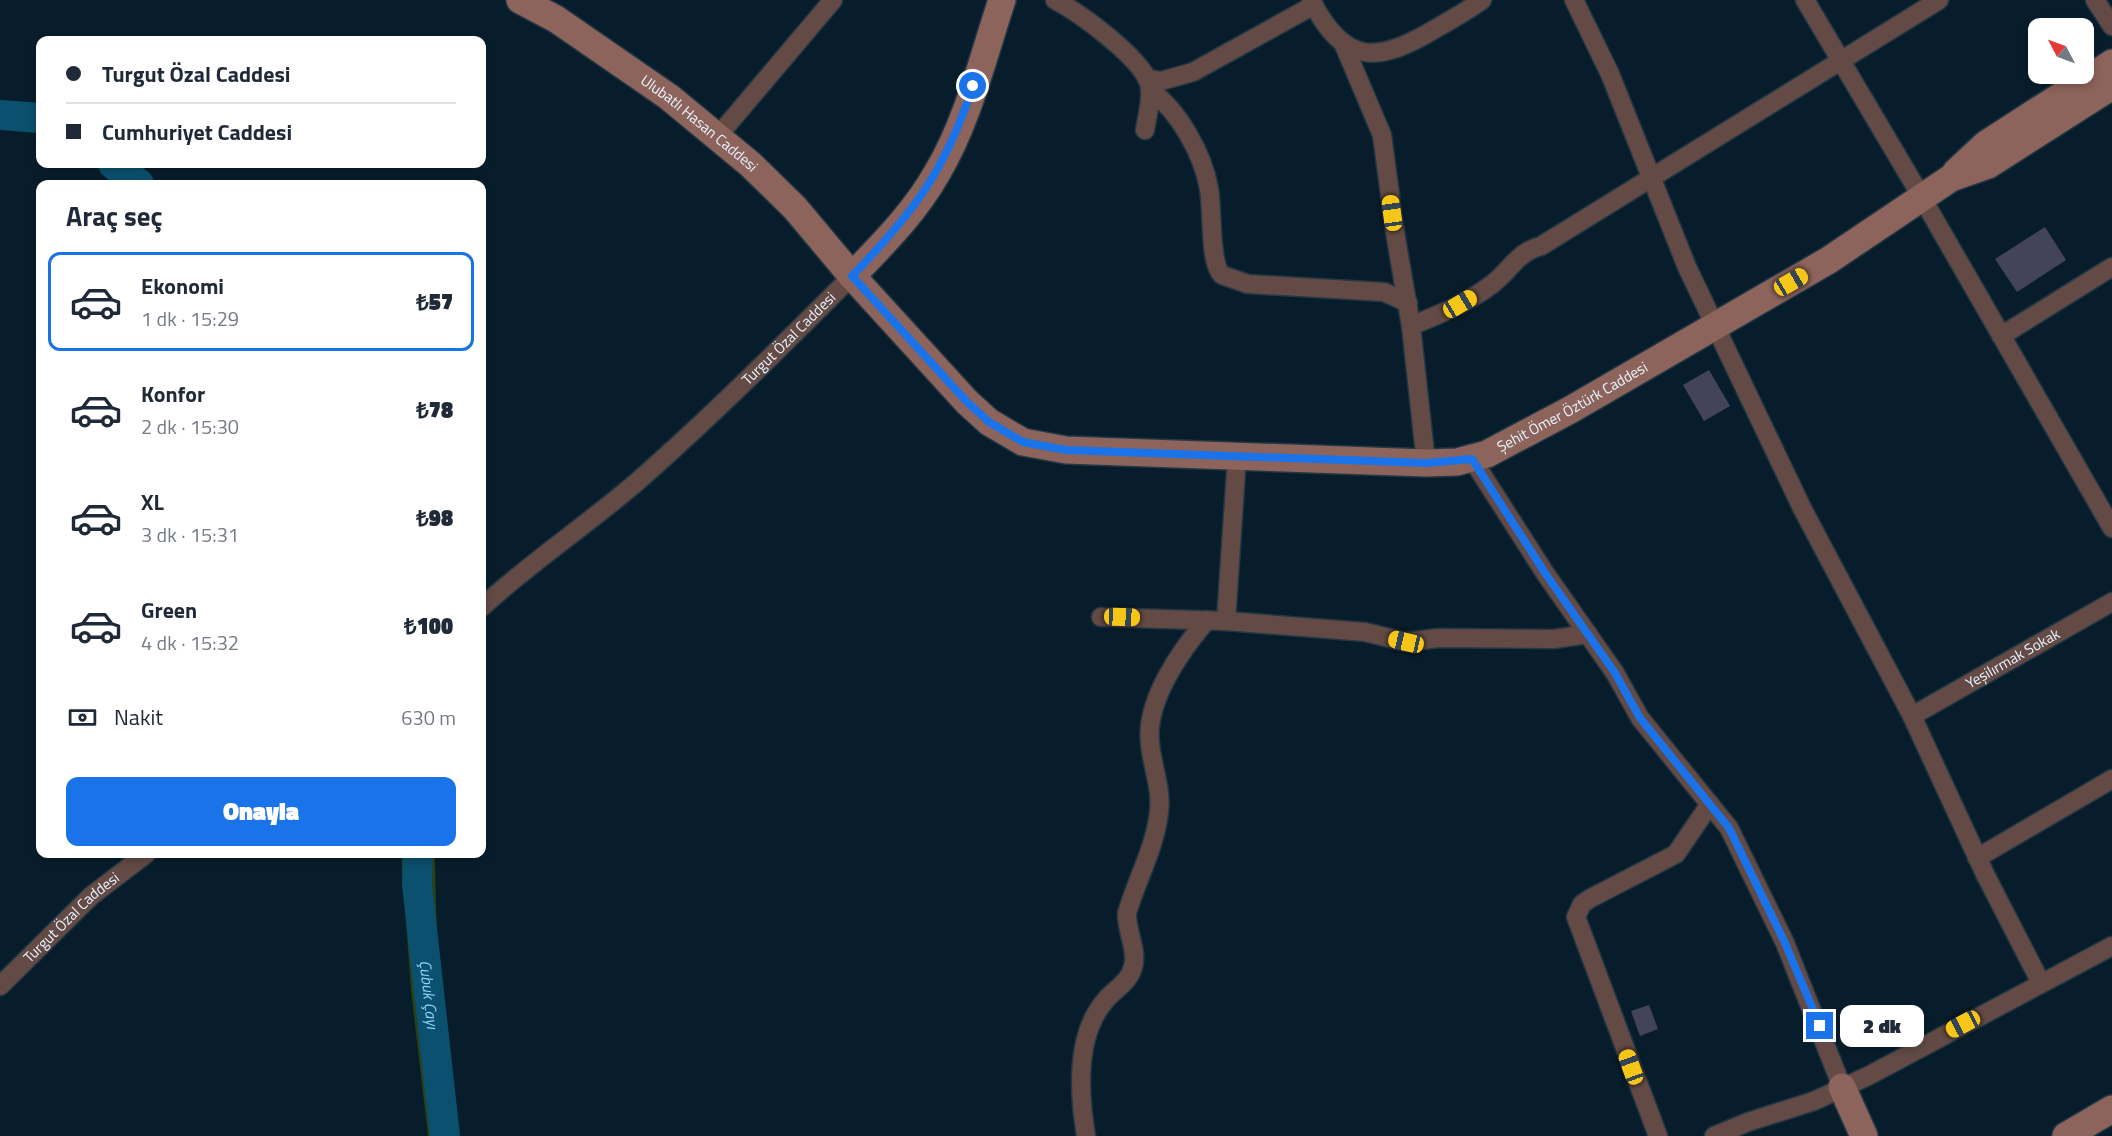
<!DOCTYPE html>
<html lang="tr">
<meta charset="utf-8">
<style>
body{margin:0;font-family:"Titillium Web",sans-serif;background:#f2f2f3;color:#1f2937;height:100vh;display:flex;flex-direction:column;font-size:22px;white-space:nowrap}
*{box-sizing:border-box;margin:0}
p{font-size:20px;color:#747a83}
.icon{flex:none;width:33px;height:33px;fill:none;stroke:currentColor;stroke-width:2;stroke-linecap:round;stroke-linejoin:round}
.map{position:relative;flex:1;overflow:hidden}
.panel{position:absolute;left:36px;top:180px;width:450px;height:678px;display:flex;flex-direction:column;background:#fff;border-radius:12px;box-shadow:0 3px 9px #0003}
.panel>*{flex:none}
.guide{position:absolute;left:36px;top:36px;width:450px;height:132px;border-radius:12px;box-shadow:0 3px 9px #0003;display:grid;align-content:center;height:132px;padding:0 30px;background:#fff}
.needle{width:39px;rotate:311deg}
.controls{position:absolute;left:2028px;top:18px;display:grid;gap:12px}
.controls a{display:grid;place-items:center;width:66px;height:66px;border-radius:12px;background:#fff;box-shadow:0 3px 9px #0003;font-size:30px}
.end{position:absolute;width:27px;height:27px;margin:-14px;border:8px solid #1a73e8;background:#fff;box-shadow:0 0 0 3px #fff}
.from{border-radius:50%}
.bubble{position:absolute;height:42px;border-radius:12px;background:#fff;box-shadow:0 3px 9px #0003;font-size:20px;font-weight:800;line-height:42px;text-align:center}
.car{position:absolute;width:18px;height:36px;margin:-18px -9px;border-radius:8px;box-shadow:0 0 4px 2px #0007;background:linear-gradient(#f5c518 24%,#345 0 40%,#f5c518 0 76%,#345 0 86%,#f5c518 0)}
.guide b{display:flex;align-items:center;gap:21px;height:57px;font-size:22px}
.guide b+b{border-top:2px solid #e0e1e3}
.guide i{width:15px;height:15px;background:#1f2937}
ul{padding:0;list-style:none}
li{display:flex;align-items:center;gap:18px;height:99px;margin:0 12px 9px;padding:0 18px;border:3px solid transparent;border-radius:12px}
li div{flex:1}
li b{display:block;font-size:22px}
li em{font-style:normal;font-weight:800}
li.selected{border-color:#1a73e8}
li>.icon{width:54px;height:54px;stroke-width:1.5}
h2{padding:0 30px;font-size:27px;line-height:72px}
.pay{display:flex;align-items:center;gap:15px;height:66px;padding:0 30px;font-size:22px}
.pay p{margin-inline-start:auto}
.cta{display:flex;gap:12px;margin-top:auto;padding:12px 30px}
.cta a{flex:1;height:69px;border-radius:12px;background:#1a73e8;color:#fff;font-size:24px;font-weight:800;line-height:69px;text-align:center}
.map>svg:first-child{display:block}
.green{fill:#2a4016}
.lines{fill:none;stroke-linecap:round;stroke-linejoin:round}
.river{stroke:#0b506e;stroke-width:30}
.building{fill:#43445c}
.street-casing{stroke:#233744;stroke-width:21}
.secondary-casing{stroke:#233744;stroke-width:30}
.street{stroke:#634a45;stroke-width:18}
.secondary{stroke:#8d645c;stroke-width:27}
.route{stroke:#1a73e8;stroke-width:8}
.labels{text-anchor:middle;stroke-width:5;stroke-linejoin:round;paint-order:stroke}
.street-label{font-size:15px;fill:#e7f4ff;stroke:#081d2b}
.water-label{font-size:16px;font-style:italic;fill:#91d6fc;stroke:#081d2b}
</style>
<div class="map">
<svg width="2112" height="1136" viewBox="0 0 2112 1136">
<rect width="100%" height="100%" fill="#081d2b"/>
<path class="green" d="M401 854H435C436 947 441 1043 459 1136H428L411 990Z"/>
<g class="lines">
<g class="river">
<path d="M0 115 40 118"/>
<path d="M113 164 139 184"/>
<path id="s1" d="M418 854 417 884 445 1136"/>
</g>
</g>
<g class="building">
<path d="M2045 227 2066 260 2017 292 1995 259Z"/>
<path d="M1709 370 1730 406 1704 421 1683 385Z"/>
<path d="M1649 1005 1658 1029 1640 1036 1631 1011Z"/>
</g>
<g class="lines">
<g class="street-casing">
<g id="street">
<path d="M1055 0C1080 13 1140 57 1149 83 1153 96 1147 117 1145 130"/>
<path d="M1311 0C1344 65 1377 64 1435 29 1451 20 1467 11 1482 0"/>
<path d="M1574 0 1610 74 1687 267 1802 508 1912 716 1986 876 2041 983"/>
<path d="M1805 0 1921 196 2112 528"/>
<path d="M2095 0 2112 26"/>
<path d="M1343 43 1382 135 1395 232 1411 326 1426 463"/>
<path d="M1147 79 1161 81 1193 72 1314 5"/>
<path d="M1150 90C1179 111 1203 154 1209 189 1213 209 1209 263 1222 275L1248 284 1384 292 1408 303"/>
<path d="M718 136 833 0"/>
<path d="M1411 326C1438 315 1467 303 1491 285 1510 271 1517 252 1541 246L1939 0"/>
<path d="M2001 336 2112 267"/>
<path d="M1472 459 1545 573 1615 673 1640 718 1729 828 1785 943 1842 1087"/>
<path id="s2" d="M482 607C531 562 587 525 638 481 712 416 782 346 852 276"/>
<path d="M1101 617 1226 621 1365 632 1406 642 1438 638 1554 639 1588 634"/>
<path d="M1226 621 1237 456"/>
<path id="s3" d="M1912 716 2112 602"/>
<path d="M1977 858 2112 779"/>
<path id="s4" d="M0 986 91 896 146 854"/>
<path d="M1086 1136C1079 1094 1075 1037 1104 1002 1113 990 1129 983 1133 967 1138 950 1126 931 1127 913 1137 879 1155 848 1159 812 1162 789 1152 766 1150 743 1145 701 1181 650 1207 620"/>
<path d="M1658 1136 1576 917 1582 904 1591 898 1676 854 1710 804"/>
<path d="M1714 1136 1748 1122 1814 1101 1870 1075 2112 946"/>
</g>
</g>
<g class="secondary-casing">
<g id="secondary">
<path id="s5" d="M520 0 556 19 669 97 750 164 795 208 852 276 967 402 989 422 1023 442 1066 450 1426 463 1457 462 1487 454 1570 410 1829 260 1951 178 1988 165 2112 86"/>
<path d="M1956 172 1986 144 2112 63"/>
<path d="M852 276C883 244 915 212 937 173 968 121 983 57 1002 0"/>
<path d="M1842 1087 1864 1136"/>
<path d="M2066 1136 2112 1109"/>
</g>
</g>
<use href="#street" class="street"/>
<use href="#secondary" class="secondary"/>
</g>
<g class="lines">
<path class="route" d="M973 86C945 171 914 212 852 276L967 402 989 422 1023 442 1066 450 1426 463 1472 459 1545 573 1615 673 1640 718 1729 828 1785 943 1820 1026"/>
</g>
<g class="labels">
<g class="street-label">
<text dy="5" stroke="none"><textPath href="#s5" startOffset="218">Ulubatlı Hasan Caddesi</textPath></text>
<text dy="5" stroke="none"><textPath href="#s2" startOffset="408">Turgut Özal Caddesi</textPath></text>
<text dy="5" stroke="none"><textPath href="#s5" startOffset="1238">Şehit Ömer Öztürk Caddesi</textPath></text>
<text dy="5" stroke="none"><textPath href="#s3" startOffset="116">Yeşilırmak Sokak</textPath></text>
<text dy="5" stroke="none"><textPath href="#s4" startOffset="99">Turgut Özal Caddesi</textPath></text>
</g>
<g class="water-label">
<text dy="6" stroke="none"><textPath href="#s1" startOffset="141">Çubuk Çayı</textPath></text>
</g>
</g>
</svg>
<div class="controls">
<a><svg class="needle" viewBox="-14 -14 28 28"><path d="M0-13l5 13h-10z" fill="#e53935"/><path d="M0 13l5-13h-10z" fill="#747a83"/></svg></a>
</div>
<i class="end from" style="left:973px;top:86px"></i>
<i class="end" style="left:1820px;top:1026px"></i>
<div class="bubble" style="left:1840px;top:1005px;width:84px">2 dk</div>
<i class="car" style="left:1392px;top:213px;rotate:352deg"></i>
<i class="car" style="left:1791px;top:282px;rotate:60deg"></i>
<i class="car" style="left:1460px;top:304px;rotate:59deg"></i>
<i class="car" style="left:1122px;top:617px;rotate:92deg"></i>
<i class="car" style="left:1406px;top:642px;rotate:283deg"></i>
<i class="car" style="left:1963px;top:1024px;rotate:242deg"></i>
<i class="car" style="left:1631px;top:1067px;rotate:340deg"></i>
<div class="guide">
<b><i class="from"></i>Turgut Özal Caddesi</b>
<b><i></i>Cumhuriyet Caddesi</b>
</div>
<section class="panel">
<h2>Araç seç</h2>
<ul>
<li class="selected"><svg class="icon" aria-label="car" viewBox="0 0 24 24"><path d="M5 17H2v-5l4-1 3-4h7l3 4 3 1v5h-3M9 17h6M6 11h13"/><circle cx="7" cy="17" r="2"/><circle cx="17" cy="17" r="2"/></svg><div><b>Ekonomi</b><p>1 dk · 15:29</p></div><em>₺57</em></li>
<li><svg class="icon" aria-label="car" viewBox="0 0 24 24"><path d="M5 17H2v-5l4-1 3-4h7l3 4 3 1v5h-3M9 17h6M6 11h13"/><circle cx="7" cy="17" r="2"/><circle cx="17" cy="17" r="2"/></svg><div><b>Konfor</b><p>2 dk · 15:30</p></div><em>₺78</em></li>
<li><svg class="icon" aria-label="car" viewBox="0 0 24 24"><path d="M5 17H2v-5l4-1 3-4h7l3 4 3 1v5h-3M9 17h6M6 11h13"/><circle cx="7" cy="17" r="2"/><circle cx="17" cy="17" r="2"/></svg><div><b>XL</b><p>3 dk · 15:31</p></div><em>₺98</em></li>
<li><svg class="icon" aria-label="car" viewBox="0 0 24 24"><path d="M5 17H2v-5l4-1 3-4h7l3 4 3 1v5h-3M9 17h6M6 11h13"/><circle cx="7" cy="17" r="2"/><circle cx="17" cy="17" r="2"/></svg><div><b>Green</b><p>4 dk · 15:32</p></div><em>₺100</em></li>
</ul>
<div class="pay"><svg class="icon" aria-label="cash" viewBox="0 0 24 24"><path d="M3 7h18v10H3z"/><circle cx="12" cy="12" r="2"/></svg>Nakit<p>630 m</p></div>
<div class="cta"><a>Onayla</a></div>
</section>
</div>
